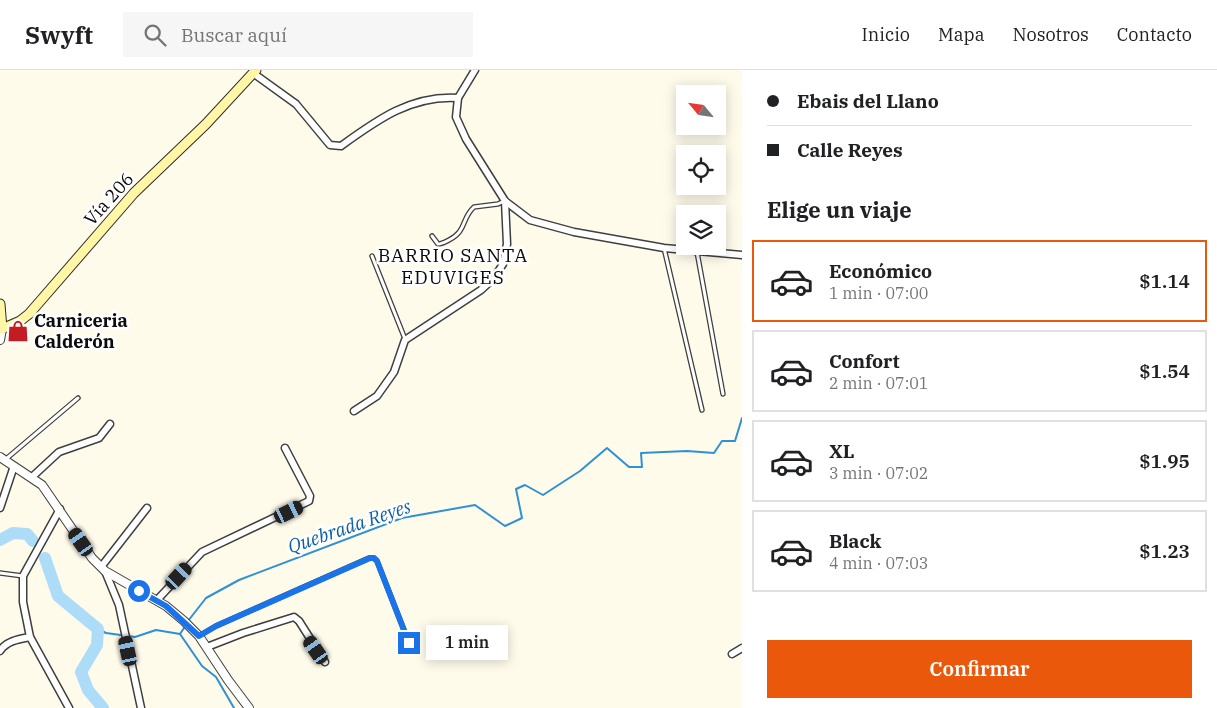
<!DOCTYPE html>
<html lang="es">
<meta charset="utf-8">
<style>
body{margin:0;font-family:"IBM Plex Serif",serif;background:#f6f6f6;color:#202124;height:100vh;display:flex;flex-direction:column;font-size:19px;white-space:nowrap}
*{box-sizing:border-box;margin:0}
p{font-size:16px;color:#757577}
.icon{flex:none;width:28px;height:28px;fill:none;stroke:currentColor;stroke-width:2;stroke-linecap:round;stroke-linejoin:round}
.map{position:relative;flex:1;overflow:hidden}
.drawer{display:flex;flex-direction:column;background:#fff;width:475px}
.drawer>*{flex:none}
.hud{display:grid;align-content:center;height:110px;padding:0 25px;background:#fff}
.needle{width:32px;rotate:299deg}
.controls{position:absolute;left:676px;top:15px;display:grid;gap:10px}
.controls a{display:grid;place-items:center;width:50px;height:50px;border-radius:0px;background:#fff;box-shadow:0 2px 12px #0003;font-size:25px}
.end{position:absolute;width:22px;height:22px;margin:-11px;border:6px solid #1a73e8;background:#fff;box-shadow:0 0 0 2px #fff}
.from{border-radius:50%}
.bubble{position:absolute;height:35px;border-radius:0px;background:#fff;box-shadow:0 2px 12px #0003;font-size:16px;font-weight:600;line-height:35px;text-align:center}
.car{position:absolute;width:15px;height:30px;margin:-15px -8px;border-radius:6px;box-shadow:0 0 4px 1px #0007;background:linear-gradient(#222 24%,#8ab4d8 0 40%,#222 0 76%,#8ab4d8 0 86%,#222 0)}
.hud b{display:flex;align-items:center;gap:18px;height:48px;font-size:19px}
.hud b+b{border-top:1px solid #e0e0e0}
.hud i{width:12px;height:12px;background:#202124}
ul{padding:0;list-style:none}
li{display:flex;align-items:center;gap:15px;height:82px;margin:0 10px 8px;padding:0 15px;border:2px solid #e0e0e0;border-radius:0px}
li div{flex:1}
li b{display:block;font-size:19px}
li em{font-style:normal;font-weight:600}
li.active{border-color:#ea580c}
li>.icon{width:45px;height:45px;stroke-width:1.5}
h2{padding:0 25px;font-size:22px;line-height:60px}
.action{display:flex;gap:10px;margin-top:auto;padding:10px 25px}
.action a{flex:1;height:58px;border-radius:0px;background:#ea580c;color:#fff;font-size:20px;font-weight:600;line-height:58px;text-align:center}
header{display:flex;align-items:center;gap:30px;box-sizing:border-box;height:70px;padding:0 25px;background:#fff;border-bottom:1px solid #e0e0e0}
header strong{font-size:24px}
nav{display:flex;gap:28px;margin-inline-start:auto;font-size:18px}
.search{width:350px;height:45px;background:#f6f6f6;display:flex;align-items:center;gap:12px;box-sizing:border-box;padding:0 18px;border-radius:0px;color:#757577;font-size:19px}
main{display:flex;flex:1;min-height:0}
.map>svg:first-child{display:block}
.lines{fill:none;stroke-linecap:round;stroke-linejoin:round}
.stream{stroke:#3090d4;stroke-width:2}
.river{stroke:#addcf9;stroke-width:12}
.service-casing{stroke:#3f3f3f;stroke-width:5.5}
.minor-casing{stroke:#3f3f3f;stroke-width:9}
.tertiary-casing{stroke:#3f3f3f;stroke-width:10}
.secondary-casing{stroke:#2e2e2e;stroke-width:11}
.service{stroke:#fff;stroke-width:3}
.minor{stroke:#fff;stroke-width:6}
.tertiary{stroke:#fff;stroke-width:8}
.secondary{stroke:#fff6a6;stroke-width:9}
.route{stroke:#1a73e8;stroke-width:6}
.labels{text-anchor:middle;stroke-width:5;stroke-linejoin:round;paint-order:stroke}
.street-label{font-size:18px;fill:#0c0c0c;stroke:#fff}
.poi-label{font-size:18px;font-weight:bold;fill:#0c0c0c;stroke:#fff;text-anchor:start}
.neighbourhood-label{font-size:19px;letter-spacing:1px;fill:#0c0c0c;stroke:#fff}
.water-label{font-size:19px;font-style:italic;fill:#0f61a4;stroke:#fff}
</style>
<header>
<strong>Swyft</strong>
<div class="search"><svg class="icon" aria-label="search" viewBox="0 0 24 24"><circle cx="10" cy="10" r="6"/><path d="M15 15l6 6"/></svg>Buscar aquí</div>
<nav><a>Inicio</a><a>Mapa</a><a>Nosotros</a><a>Contacto</a></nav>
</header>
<main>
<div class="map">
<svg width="742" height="638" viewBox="0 0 742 638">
<rect width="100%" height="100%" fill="#fffbeb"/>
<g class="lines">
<g class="stream">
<path d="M188 551 206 528 239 510 402 448 475 435 505 456 522 448 516 419 525 415 543 425 580 401 607 378 629 397H642L641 383 687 381 714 383 722 371H735L742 348"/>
<path d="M98 559 106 563 135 567 156 560 180 564 202 596 216 607 234 638"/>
<path d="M180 564 186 555"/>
</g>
<g class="river">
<path d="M0 470 13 463 27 464 33 471"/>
<path d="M45 488 58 526 98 559 97 575 81 602 88 620 103 638"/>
</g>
<g class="service-casing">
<g id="service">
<path d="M432 166 438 174C442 174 445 172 449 170 467 161 461 149 474 137L498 134 504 131"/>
<path d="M664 178 702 340"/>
<path d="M697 182 723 324"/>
<path d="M372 186 405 269"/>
<path d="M6 389 78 328"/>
<path d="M0 503 23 506"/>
<path d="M199 566 216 556 353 495 369 488H374L377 491 409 573"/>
</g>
</g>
<g class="minor-casing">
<g id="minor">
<path d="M475 0 458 28 456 47 466 69 505 131 530 150 574 162 664 178 742 185"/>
<path d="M253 3 296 34 330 75 341 76C377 50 411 25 458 28"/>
<path d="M354 341 377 326 394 302 405 270 481 220 494 208 503 194 507 174 505 131"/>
<path d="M32 407 59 382 99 368 110 354"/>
<path d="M0 438 14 396"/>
<path d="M60 439 23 506V532L30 567 69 638"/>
<path d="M101 497 147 438"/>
<path d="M105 501 119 535 141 638"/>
<path d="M157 530 202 482 309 431 310 426 285 378"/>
<path d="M207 577 243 563 294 547 299 551 325 592"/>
<path d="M0 581C6 571 19 569 30 567"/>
<path d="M732 584 742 578"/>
</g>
</g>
<g class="tertiary-casing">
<g id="tertiary">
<path d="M0 270 2 259"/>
<path d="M0 387 42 415 92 488 105 501 166 536 184 551 199 566 228 610 249 638"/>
</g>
</g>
<g class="secondary-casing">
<path id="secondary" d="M0 234 2 259 20 251 29 244 134 123 206 54 256 0"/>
</g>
<use href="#service" class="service"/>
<use href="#minor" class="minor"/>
<use href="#tertiary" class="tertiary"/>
<use href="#secondary" class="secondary"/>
</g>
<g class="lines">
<path class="route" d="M139 521 166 536 199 566 216 556 370 488H374L377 491 409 573"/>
</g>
<defs>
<g id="shop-bare" transform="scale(1.725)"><path d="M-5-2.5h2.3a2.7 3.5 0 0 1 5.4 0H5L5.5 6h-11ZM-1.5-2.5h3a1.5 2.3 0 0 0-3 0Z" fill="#c31d22" stroke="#fff" stroke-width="2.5" paint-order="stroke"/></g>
</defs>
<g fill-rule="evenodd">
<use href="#shop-bare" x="18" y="261"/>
</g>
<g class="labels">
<g class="street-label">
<text transform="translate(109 129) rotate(-48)" y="6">Vía 206</text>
</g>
<g class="poi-label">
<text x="34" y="257">Carniceria<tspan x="34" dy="21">Calderón</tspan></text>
</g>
<g class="neighbourhood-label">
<text x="453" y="192">BARRIO SANTA<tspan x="453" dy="22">EDUVIGES</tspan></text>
</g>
<g class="water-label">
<text transform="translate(349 456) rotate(-19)" y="7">Quebrada Reyes</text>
</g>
</g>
</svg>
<div class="controls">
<a><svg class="needle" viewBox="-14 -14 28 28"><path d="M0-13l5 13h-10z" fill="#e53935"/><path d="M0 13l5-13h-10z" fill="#757577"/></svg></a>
<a><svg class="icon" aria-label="locate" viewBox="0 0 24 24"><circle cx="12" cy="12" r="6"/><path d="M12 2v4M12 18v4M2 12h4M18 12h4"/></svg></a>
<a><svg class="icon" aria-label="layers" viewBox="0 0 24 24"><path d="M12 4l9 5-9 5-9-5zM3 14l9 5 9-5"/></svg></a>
</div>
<i class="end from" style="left:139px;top:521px"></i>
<i class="end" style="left:409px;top:573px"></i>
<div class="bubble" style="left:426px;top:555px;width:82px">1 min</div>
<i class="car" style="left:289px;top:442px;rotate:64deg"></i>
<i class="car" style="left:81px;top:472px;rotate:325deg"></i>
<i class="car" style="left:179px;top:506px;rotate:43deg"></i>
<i class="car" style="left:316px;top:580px;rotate:325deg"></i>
<i class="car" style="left:128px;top:581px;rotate:348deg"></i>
</div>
<section class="drawer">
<div class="hud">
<b><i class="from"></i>Ebais del Llano</b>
<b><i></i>Calle Reyes</b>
</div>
<h2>Elige un viaje</h2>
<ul>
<li class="active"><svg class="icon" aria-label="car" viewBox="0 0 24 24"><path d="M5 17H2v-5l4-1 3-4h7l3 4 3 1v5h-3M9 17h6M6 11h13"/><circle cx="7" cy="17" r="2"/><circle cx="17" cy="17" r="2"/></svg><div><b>Económico</b><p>1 min · 07:00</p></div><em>$1.14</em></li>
<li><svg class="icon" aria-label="car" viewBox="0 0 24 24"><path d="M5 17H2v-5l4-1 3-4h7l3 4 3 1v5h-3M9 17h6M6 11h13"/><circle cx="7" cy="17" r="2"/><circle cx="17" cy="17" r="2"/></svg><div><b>Confort</b><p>2 min · 07:01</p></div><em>$1.54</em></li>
<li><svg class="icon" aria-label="car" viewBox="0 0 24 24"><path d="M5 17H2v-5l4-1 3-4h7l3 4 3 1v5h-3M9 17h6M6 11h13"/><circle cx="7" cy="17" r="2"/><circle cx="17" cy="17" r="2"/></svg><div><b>XL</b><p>3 min · 07:02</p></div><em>$1.95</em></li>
<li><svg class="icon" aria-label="car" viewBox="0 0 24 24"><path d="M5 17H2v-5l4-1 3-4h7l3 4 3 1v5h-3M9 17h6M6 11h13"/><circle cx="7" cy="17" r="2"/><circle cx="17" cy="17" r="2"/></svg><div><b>Black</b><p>4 min · 07:03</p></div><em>$1.23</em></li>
</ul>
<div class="action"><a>Confirmar</a></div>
</section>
</main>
